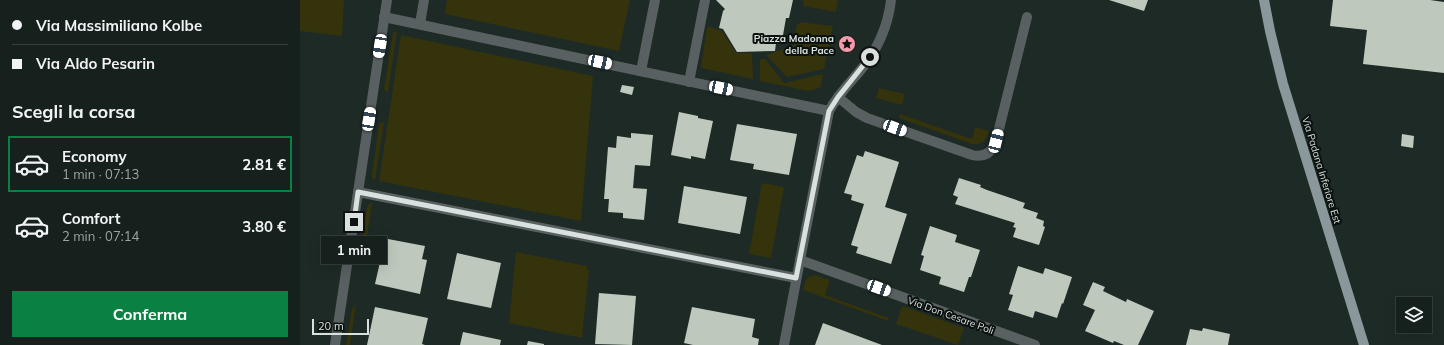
<!DOCTYPE html>
<html lang="it">
<meta charset="utf-8">
<style>
body{margin:0;font-family:Mulish,sans-serif;background:#1f2825;color:#f1f3f6;height:100vh;display:flex;flex-direction:column;font-size:15px;white-space:nowrap}
*{box-sizing:border-box;margin:0}
p{font-size:13px;color:#9ea3a3}
.icon{flex:none;width:22px;height:22px;fill:none;stroke:currentColor;stroke-width:2;stroke-linecap:round;stroke-linejoin:round}
.map{position:relative;flex:1;overflow:hidden}
.side{display:flex;flex-direction:column;background:#16201c;width:300px}
.side>*{flex:none}
.banner{display:grid;align-content:center;height:88px;padding:0 12px;background:#16201c}
.tools{position:absolute;left:1096px;top:297px;display:grid;gap:8px}
.tools a{display:grid;place-items:center;width:36px;height:36px;border-radius:0px;background:#16201c;box-shadow:0 4px 16px #0002,0 0 0 1px #353e3b;font-size:20px}
.scale{position:absolute;left:12px;bottom:10px;width:57px;box-sizing:border-box;padding-left:4px;border:2px solid #d9e1de;border-top:0;font-size:11px;line-height:14px;white-space:nowrap;color:#d9e1de;-webkit-text-stroke:3px #0b110f;paint-order:stroke}
.end{position:absolute;width:18px;height:18px;margin:-9px;border:5px solid #d9e1de;background:#111;box-shadow:0 0 0 2px #111}
.from{border-radius:50%}
.bubble{position:absolute;height:28px;border-radius:0px;background:#16201c;box-shadow:0 4px 16px #0002,0 0 0 1px #353e3b;font-size:13px;font-weight:700;line-height:28px;text-align:center}
.car{position:absolute;width:12px;height:24px;margin:-12px -6px;border-radius:5px;box-shadow:0 0 3px 1px #0007;background:linear-gradient(#fff 24%,#345 0 40%,#fff 0 76%,#345 0 86%,#fff 0)}
.banner b{display:flex;align-items:center;gap:14px;height:38px;font-size:15px}
.banner b+b{border-top:1px solid #353e3b}
.banner i{width:10px;height:10px;background:#f1f3f6}
ul{padding:0;list-style:none}
li{display:flex;align-items:center;gap:12px;height:56px;margin:0 8px 6px;padding:0 4px;border:2px solid transparent;border-radius:0px}
li div{flex:1}
li b{display:block;font-size:15px}
li em{font-style:normal;font-weight:700}
li.selected{border-color:#0b8043}
li>.icon{width:36px;height:36px;stroke-width:1.5}
h2{padding:0 12px;font-size:18px;line-height:48px}
.action{display:flex;gap:8px;margin-top:auto;padding:8px 12px}
.action a{flex:1;height:46px;border-radius:0px;background:#0b8043;color:#fff;font-size:16px;font-weight:700;line-height:46px;text-align:center}
main{display:flex;flex:1;min-height:0}
.map>svg:first-child{display:block}
.green{fill:#34330c}
.building{fill:#bec8bd}
.lines{fill:none;stroke-linecap:round;stroke-linejoin:round}
.minor{stroke:#596061;stroke-width:10}
.major{stroke:#8a989b;stroke-width:10}
.route{stroke:#d9e1de;stroke-width:5}
.labels{text-anchor:middle;stroke-width:4;stroke-linejoin:round;paint-order:stroke}
.poi-label{font-size:10px;font-weight:bold;fill:#d9e1de;stroke:#0b110f;text-anchor:end}
.street-label{font-size:10px;fill:#d9e1de;stroke:#0b110f}
</style>
<main>
<section class="side">
<div class="banner">
<b><i class="from"></i>Via Massimiliano Kolbe</b>
<b><i></i>Via Aldo Pesarin</b>
</div>
<h2>Scegli la corsa</h2>
<ul>
<li class="selected"><svg class="icon" aria-label="car" viewBox="0 0 24 24"><path d="M5 17H2v-5l4-1 3-4h7l3 4 3 1v5h-3M9 17h6M6 11h13"/><circle cx="7" cy="17" r="2"/><circle cx="17" cy="17" r="2"/></svg><div><b>Economy</b><p>1 min · 07:13</p></div><em>2.81 €</em></li>
<li><svg class="icon" aria-label="car" viewBox="0 0 24 24"><path d="M5 17H2v-5l4-1 3-4h7l3 4 3 1v5h-3M9 17h6M6 11h13"/><circle cx="7" cy="17" r="2"/><circle cx="17" cy="17" r="2"/></svg><div><b>Comfort</b><p>2 min · 07:14</p></div><em>3.80 €</em></li>
</ul>
<div class="action"><a>Conferma</a></div>
</section>
<div class="map">
<svg width="1144" height="345" viewBox="0 0 1144 345">
<rect width="100%" height="100%" fill="#1d2a26"/>
<g class="green">
<path d="M0 0H44L42 36 0 31Z"/>
<path d="M147 0H330L319 51 145 14Z"/>
<path d="M504 0H538L536 12 503 6Z"/>
<path d="M500 22 533 26 524 69 487 77 466 55 494 45 497 24H499Z"/>
<path d="M407 26 422 31 436 53H452L453 79 401 68Z"/>
<path d="M97 31 88 93 84 89 93 33Z"/>
<path d="M101 35 293 76 281 221 79 181Z"/>
<path d="M460 59H465L484 83 523 74 521 87 514 90 508 91 460 81Z"/>
<path d="M579 88 605 94 602 105 576 98Z"/>
<path d="M600 114 672 139 675 127 689 131C686 141 682 145 672 144L599 118Z"/>
<path d="M82 122H84L75 180 72 178V175L79 125Z"/>
<path d="M462 183 484 187 471 258 449 254Z"/>
<path d="M72 203 63 263 60 261 59 258 67 207 69 204Z"/>
<path d="M216 252 287 266V270H289L282 338 209 323Z"/>
<path d="M515 275 530 280 525 295 589 318 588 321 503 290C505 282 506 276 515 275Z"/>
<path d="M56 304 50 345H46L52 309Z"/>
<path d="M602 306 664 328 658 345 596 324Z"/>
</g>
<g class="building">
<path d="M416 0H493L489 18H486L482 41 476 43 475 51 437 52 423 29 419 28 423 11 425 9Z"/>
<path d="M809 0H848L844 11Z"/>
<path d="M1033 0H1130L1144 2V73L1063 64 1067 30 1030 26Z"/>
<path d="M322 85 334 87 332 95 320 92Z"/>
<path d="M379 112 398 116V118L413 121 405 159 391 156V159L371 155Z"/>
<path d="M437 124 497 134 489 175 453 169 454 164 430 160Z"/>
<path d="M331 133 353 135 350 166 335 165 333 188 347 189 344 220 323 218V213L308 212 309 199H304L308 147 316 148 317 136 331 138Z"/>
<path d="M1102 134 1114 136 1113 148 1101 146Z"/>
<path d="M565 151 599 162 585 207 607 214 591 264 556 253 558 247 551 245 564 204 551 200 552 195 544 193 557 155 563 157Z"/>
<path d="M659 178 681 185 680 187 687 190 725 203 723 208 738 213 736 218 744 221 743 226 745 227 739 245 713 237 716 228 713 227 715 223 655 204 658 197 653 195Z"/>
<path d="M384 186 447 197 440 234 378 223Z"/>
<path d="M630 226 657 235 655 242 680 250 671 277H669L664 292 639 284 641 277 620 270 624 256 621 255Z"/>
<path d="M88 239 125 246 122 259 127 260 120 294 75 284 82 253 85 254Z"/>
<path d="M157 253 201 263 191 308 147 299Z"/>
<path d="M718 266 743 274 745 268 772 277 763 304 762 303 757 318 735 311 733 318 708 310 713 295 709 294Z"/>
<path d="M793 282 805 287 803 291 826 302 827 299 854 311 838 345H824L814 341 813 343 785 331 795 310 783 305Z"/>
<path d="M299 293 336 296 332 345 295 344Z"/>
<path d="M75 307 128 318 122 344 125 345H67Z"/>
<path d="M392 307 455 319 452 337 459 339 458 345H393L384 343Z"/>
<path d="M523 323 582 345H515Z"/>
<path d="M903 328 930 334 928 345H886L890 329 902 331Z"/>
<path d="M163 332 201 340 200 345H160Z"/>
<path d="M228 341 244 344V345H227Z"/>
</g>
<g class="lines">
<g class="minor">
<path d="M84 17 529 111"/>
<path d="M120 24 124 0"/>
<path d="M341 71 355 0"/>
<path d="M389 82 405 0"/>
<path d="M538 97 556 112 567 118 672 155C684 158 692 153 696 141L727 17"/>
<path d="M58 192 496 278"/>
<path d="M500 260 735 345"/>
<path d="M35 345 87 0"/>
<path d="M484 345 500 260 529 111C537 96 548 85 559 72 577 51 588 27 591 0"/>
</g>
<path class="major" d="M964 0 970 31 983 84 1064 345"/>
</g>
<g class="lines">
<path class="route" d="M54 222 58 192 496 278 529 111 538 97 570 57"/>
</g>
<defs>
<g id="sight-disc" transform="scale(0.9)"><circle r="9.5" fill="#f39aac" stroke="#0b110f"/><path d="M0-6L1.8-2.2L6-1.7L2.9 1.2L3.7 5.4L0 3.3L-3.7 5.4L-2.9 1.2L-6-1.7L-1.8-2.2Z" fill="#111"/></g>
</defs>
<g fill-rule="evenodd">
<use href="#sight-disc" x="547" y="44"/>
</g>
<g class="labels">
<g class="poi-label">
<text x="534" y="42">Piazza Madonna<tspan x="534" dy="12">della Pace</tspan></text>
</g>
<g class="street-label">
<text transform="translate(1022 170) rotate(73)" y="4">Via Padana Inferiore Est</text>
<text transform="translate(651 315) rotate(20)" y="4">Via Don Cesare Poli</text>
</g>
</g>
</svg>
<div class="tools">
<a><svg class="icon" aria-label="layers" viewBox="0 0 24 24"><path d="M12 4l9 5-9 5-9-5zM3 14l9 5 9-5"/></svg></a>
</div>
<div class="scale">20 m</div>
<i class="end from" style="left:570px;top:57px"></i>
<i class="end" style="left:54px;top:222px"></i>
<div class="bubble" style="left:21px;top:236px;width:66px">1 min</div>
<i class="car" style="left:80px;top:46px;rotate:189deg"></i>
<i class="car" style="left:300px;top:62px;rotate:102deg"></i>
<i class="car" style="left:421px;top:88px;rotate:102deg"></i>
<i class="car" style="left:69px;top:119px;rotate:9deg"></i>
<i class="car" style="left:595px;top:128px;rotate:110deg"></i>
<i class="car" style="left:696px;top:141px;rotate:14deg"></i>
<i class="car" style="left:579px;top:288px;rotate:110deg"></i>
</div>
</main>
